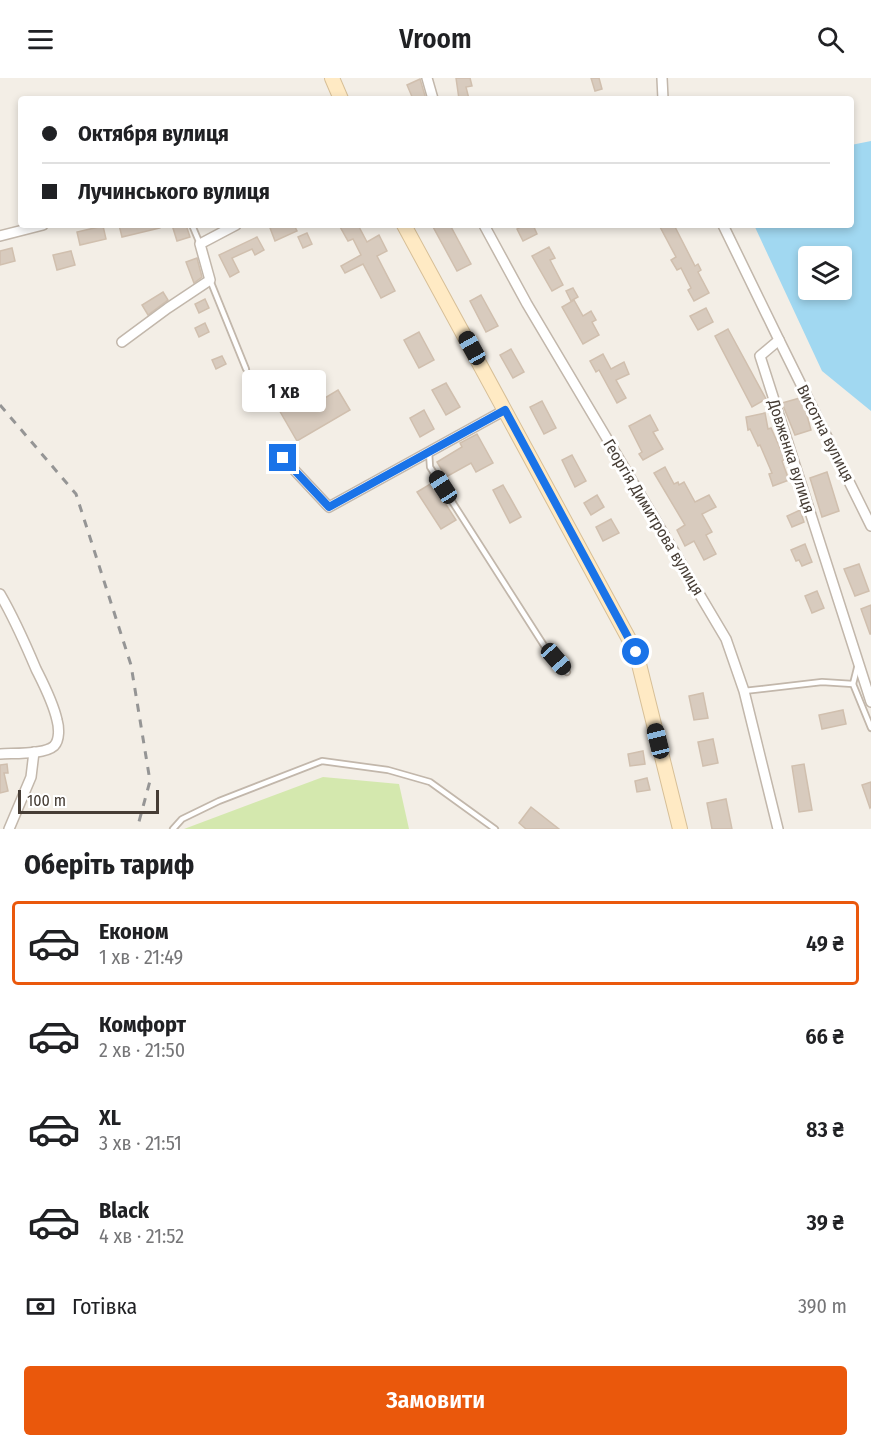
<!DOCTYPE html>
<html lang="uk">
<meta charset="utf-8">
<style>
body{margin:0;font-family:"Fira Sans Condensed",sans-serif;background:#f2f2f2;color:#202124;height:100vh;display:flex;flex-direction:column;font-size:22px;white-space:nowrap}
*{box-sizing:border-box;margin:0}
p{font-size:20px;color:#757577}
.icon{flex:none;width:33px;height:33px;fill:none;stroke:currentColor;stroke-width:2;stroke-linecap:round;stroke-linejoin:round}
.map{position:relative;height:751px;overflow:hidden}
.details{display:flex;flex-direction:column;background:#fff;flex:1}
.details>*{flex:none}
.hud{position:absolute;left:18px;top:18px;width:836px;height:132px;border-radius:6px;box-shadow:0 3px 9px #0003;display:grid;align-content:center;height:132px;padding:0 24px;background:#fff}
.fabs{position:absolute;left:798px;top:168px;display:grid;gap:12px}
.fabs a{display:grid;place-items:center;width:54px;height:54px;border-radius:6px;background:#fff;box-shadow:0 3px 9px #0003;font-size:30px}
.scale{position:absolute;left:18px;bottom:15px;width:141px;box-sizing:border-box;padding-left:6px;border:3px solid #463d35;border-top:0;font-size:16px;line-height:21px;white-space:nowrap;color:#463d35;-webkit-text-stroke:4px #fff;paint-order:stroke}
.end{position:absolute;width:27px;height:27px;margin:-14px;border:8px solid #1a73e8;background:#fff;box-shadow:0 0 0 3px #fff}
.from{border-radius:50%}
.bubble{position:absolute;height:42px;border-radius:6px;background:#fff;box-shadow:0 3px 9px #0003;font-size:20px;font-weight:600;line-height:42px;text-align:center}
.car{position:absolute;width:18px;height:36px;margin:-18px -9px;border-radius:8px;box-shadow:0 0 4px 2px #0007;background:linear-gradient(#222 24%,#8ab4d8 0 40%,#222 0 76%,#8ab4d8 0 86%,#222 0)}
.hud b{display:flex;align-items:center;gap:21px;height:57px;font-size:22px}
.hud b+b{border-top:2px solid #e0e0e0}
.hud i{width:15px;height:15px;background:#202124}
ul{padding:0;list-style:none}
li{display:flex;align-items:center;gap:18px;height:84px;margin:0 12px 9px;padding:0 12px;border:3px solid transparent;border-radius:6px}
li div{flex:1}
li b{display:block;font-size:22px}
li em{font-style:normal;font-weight:600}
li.on{border-color:#ea580c}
li>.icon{width:54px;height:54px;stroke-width:1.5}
h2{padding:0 24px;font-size:27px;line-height:72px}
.pay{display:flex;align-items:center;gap:15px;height:66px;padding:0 24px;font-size:22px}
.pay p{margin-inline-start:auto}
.action{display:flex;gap:12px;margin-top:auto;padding:12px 24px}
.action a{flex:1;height:69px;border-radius:6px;background:#ea580c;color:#fff;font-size:24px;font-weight:600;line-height:69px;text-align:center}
header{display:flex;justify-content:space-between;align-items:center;height:78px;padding:0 24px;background:#fff;font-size:27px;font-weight:600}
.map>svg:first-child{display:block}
.green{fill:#d4e8ae}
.water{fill:#a1d8f1;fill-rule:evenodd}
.building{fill:#d8cbbe;stroke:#d0bfae;stroke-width:1.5}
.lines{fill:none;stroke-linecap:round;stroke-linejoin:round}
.lane-casing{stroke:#c2b7ab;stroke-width:8}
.street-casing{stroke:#c2b7ab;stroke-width:12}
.secondary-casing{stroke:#d7bf97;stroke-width:16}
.lane{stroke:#fff;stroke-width:4.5}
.street{stroke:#fff;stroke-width:9}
.secondary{stroke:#ffeac4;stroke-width:14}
.rail{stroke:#959595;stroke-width:3;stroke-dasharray:8 8;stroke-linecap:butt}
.route{stroke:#1a73e8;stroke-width:8}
.labels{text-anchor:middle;stroke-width:6;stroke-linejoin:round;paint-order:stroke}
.street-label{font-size:16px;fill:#463d35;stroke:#fff}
</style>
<header><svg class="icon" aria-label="menu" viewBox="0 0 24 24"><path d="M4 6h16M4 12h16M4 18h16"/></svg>Vroom<svg class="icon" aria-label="search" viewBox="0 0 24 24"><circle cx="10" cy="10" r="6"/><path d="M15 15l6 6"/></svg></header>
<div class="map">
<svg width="871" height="751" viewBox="0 0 871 751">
<rect width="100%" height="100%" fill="#f3eee6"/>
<path class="green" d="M323 699 399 706 409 751H184Z"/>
<path class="water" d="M871 63V333L822 293 754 147H850L851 67ZM808 178H842V212H808Z"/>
<g class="building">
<path d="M456 0H470L472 8 466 9 469 21H459Z"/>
<path d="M591 0H599L602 11 595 13Z"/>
<path d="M420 1 426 21H413L407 7Z"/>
<path d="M119 147H160V150L122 159Z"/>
<path d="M172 147H186L190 159 177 163Z"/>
<path d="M277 147H294L297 153 275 163 270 150Z"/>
<path d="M339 147H358L367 164 379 157 387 173 377 178 395 213 381 220 363 186 345 195 341 188 361 177 353 161 348 163Z"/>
<path d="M432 147H450L471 186 457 193Z"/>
<path d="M524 147H533L537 156 523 163 517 151Z"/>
<path d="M659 147H674L695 188 698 186 701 192 698 194 709 215 694 223 688 212 691 210 681 190 677 192 671 182 676 179Z"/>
<path d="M103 148 106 161 80 167 77 154Z"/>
<path d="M307 155 312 166 303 170 298 159Z"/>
<path d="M257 159 264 172 255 177 252 171 232 180 239 194 230 199 219 177Z"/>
<path d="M549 169 555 180 550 182 563 207 552 213 532 178Z"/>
<path d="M12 170 15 183 0 187V173Z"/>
<path d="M71 173 75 187 57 192 53 177Z"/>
<path d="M197 180 202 199 194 205 186 184Z"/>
<path d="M573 210 578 219 571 223 566 213Z"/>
<path d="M163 214 168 222 148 237 142 227Z"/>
<path d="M481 217 498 248 486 254 470 223Z"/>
<path d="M205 221 209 230 199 235 195 226Z"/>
<path d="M574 222 583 238 591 233 596 242 592 244 599 257 583 266 562 229Z"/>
<path d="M706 230 713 244 698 252 690 238Z"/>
<path d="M205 245 209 254 199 259 195 250Z"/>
<path d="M728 251 766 321 752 329 715 258Z"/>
<path d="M419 254 434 282 419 290 404 262Z"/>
<path d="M511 271 524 294 513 300 500 277Z"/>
<path d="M603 276 611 291 624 284 629 296 616 302 626 320 617 325 599 292 596 294 590 283Z"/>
<path d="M222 278 226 286 216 291 212 282Z"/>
<path d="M446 305 460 329 446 337 432 312Z"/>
<path d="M338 312 350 332 297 363 278 330 297 319 305 332Z"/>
<path d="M800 320 805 330 811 352 795 357 782 325Z"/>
<path d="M542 323 556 350 544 356 530 329Z"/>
<path d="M424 332 434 351 420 359 410 340Z"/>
<path d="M765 335 768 351 771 350 785 381 782 383 789 402 773 408 769 396 772 395 760 367 758 368 750 351 748 352 746 339Z"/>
<path d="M650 337 658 352 653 354 663 371 643 382 639 376 642 374 629 348Z"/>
<path d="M477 356 493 385 476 394 471 385 446 399 437 384 462 369 460 365Z"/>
<path d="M572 377 586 403 575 409 562 382Z"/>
<path d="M665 389 674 406 678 404 679 407 684 404 695 424 709 417 716 429 702 436 712 454 706 457 716 476 704 482 694 463 685 468 677 452 685 447 654 395Z"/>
<path d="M827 394 839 433 822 439 810 400Z"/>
<path d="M432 405 456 442 441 451 417 414Z"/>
<path d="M503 407 521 439 510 445 493 412Z"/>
<path d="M597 417 604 429 591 437 584 425Z"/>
<path d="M800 432 804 444 792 449 787 438Z"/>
<path d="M611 441 619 455 603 463 596 449Z"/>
<path d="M805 466 812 484 802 488 799 482 796 483 791 472Z"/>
<path d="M859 486 869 513 855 518 844 491Z"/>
<path d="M817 513 824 530 812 535 805 518Z"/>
<path d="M871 527V556H870L861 531Z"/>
<path d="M703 615 708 640 694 642 689 618Z"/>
<path d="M843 632 846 646 822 651 819 637Z"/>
<path d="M713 661 718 685 703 688 698 664Z"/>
<path d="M643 673 645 686 630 688 628 676Z"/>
<path d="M7 686 8 695H4L8 713 0 715V687Z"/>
<path d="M804 686 812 732 799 734 792 688Z"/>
<path d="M647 700 650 712 637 714 635 703Z"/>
<path d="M871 704V729L870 730 862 707Z"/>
<path d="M726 721 732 751H712L707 725Z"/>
<path d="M531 729 559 751H526L519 745Z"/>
</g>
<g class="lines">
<g class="lane-casing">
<g id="lane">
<path d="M192 147 200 166"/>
<path d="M210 202 246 291"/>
<path d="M429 374 430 389 545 569 567 594"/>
<path d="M853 606 871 650"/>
<path d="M744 613 822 604 853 606 858 586"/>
<path d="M173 751 182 741 219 723 322 683 388 692 430 704 495 751"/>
</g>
</g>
<g class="street-casing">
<g id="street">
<path d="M427 0 433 21"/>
<path d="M662 0 663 21"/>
<path d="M484 147 527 226 726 561 744 613 778 751"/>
<path d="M723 147 779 262 760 278 871 624"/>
<path d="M0 158 43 147"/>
<path d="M779 262 871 448"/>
<path d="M122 264 168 230 210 202 200 166 236 147"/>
<path d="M283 380 329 429 505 332"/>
<path d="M0 516C14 540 25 565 36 591 44 607 53 624 57 642 59 649 60 662 54 668 44 677 13 675 0 676"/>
<path d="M9 751 31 699 34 674"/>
</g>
</g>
<g class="secondary-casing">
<g id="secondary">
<path d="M332 0 341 21"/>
<path d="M404 147 636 574 680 751"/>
</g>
</g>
<use href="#lane" class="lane"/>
<use href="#street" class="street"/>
<use href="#secondary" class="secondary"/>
<path class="rail" d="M0 327 76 416 131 587 150 703 137 751"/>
</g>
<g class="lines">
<path class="route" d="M283 380 329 429 505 332 636 574"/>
</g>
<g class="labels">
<g class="street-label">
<text transform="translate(826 355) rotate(63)" y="6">Висотна вулиця</text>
<text transform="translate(792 378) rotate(72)" y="6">Довженка вулиця</text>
<text transform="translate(654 439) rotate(59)" y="6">Георгія Димитрова вулиця</text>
</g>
</g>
</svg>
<div class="fabs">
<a><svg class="icon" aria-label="layers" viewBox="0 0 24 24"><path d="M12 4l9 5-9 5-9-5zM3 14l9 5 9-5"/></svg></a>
</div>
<div class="scale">100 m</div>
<i class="end from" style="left:636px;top:574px"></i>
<i class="end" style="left:283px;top:380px"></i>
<div class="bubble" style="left:242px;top:292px;width:84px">1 хв</div>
<i class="car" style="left:472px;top:270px;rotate:331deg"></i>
<i class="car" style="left:443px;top:409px;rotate:327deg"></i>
<i class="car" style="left:556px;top:581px;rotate:139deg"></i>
<i class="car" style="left:658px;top:663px;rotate:346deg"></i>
<div class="hud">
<b><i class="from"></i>Октября вулиця</b>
<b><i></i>Лучинського вулиця</b>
</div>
</div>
<section class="details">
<h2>Оберіть тариф</h2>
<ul>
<li class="on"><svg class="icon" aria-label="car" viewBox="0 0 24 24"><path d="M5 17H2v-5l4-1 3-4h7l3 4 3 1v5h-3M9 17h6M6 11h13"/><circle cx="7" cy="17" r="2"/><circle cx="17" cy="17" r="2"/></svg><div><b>Економ</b><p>1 хв · 21:49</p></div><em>49 ₴</em></li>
<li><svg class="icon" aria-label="car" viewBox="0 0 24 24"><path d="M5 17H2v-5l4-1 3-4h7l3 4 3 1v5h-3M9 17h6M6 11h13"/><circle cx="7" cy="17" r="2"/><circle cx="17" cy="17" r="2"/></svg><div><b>Комфорт</b><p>2 хв · 21:50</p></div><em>66 ₴</em></li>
<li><svg class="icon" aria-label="car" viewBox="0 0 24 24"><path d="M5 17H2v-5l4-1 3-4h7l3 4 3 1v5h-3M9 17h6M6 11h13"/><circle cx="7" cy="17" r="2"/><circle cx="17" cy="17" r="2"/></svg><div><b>XL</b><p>3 хв · 21:51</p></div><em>83 ₴</em></li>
<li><svg class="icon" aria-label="car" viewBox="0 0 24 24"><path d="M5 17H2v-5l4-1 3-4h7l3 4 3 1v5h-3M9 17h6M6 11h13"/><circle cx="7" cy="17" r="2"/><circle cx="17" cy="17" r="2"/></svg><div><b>Black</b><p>4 хв · 21:52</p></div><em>39 ₴</em></li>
</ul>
<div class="pay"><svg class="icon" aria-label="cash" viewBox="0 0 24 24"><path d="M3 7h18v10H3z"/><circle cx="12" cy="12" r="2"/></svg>Готівка<p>390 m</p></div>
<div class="action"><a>Замовити</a></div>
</section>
